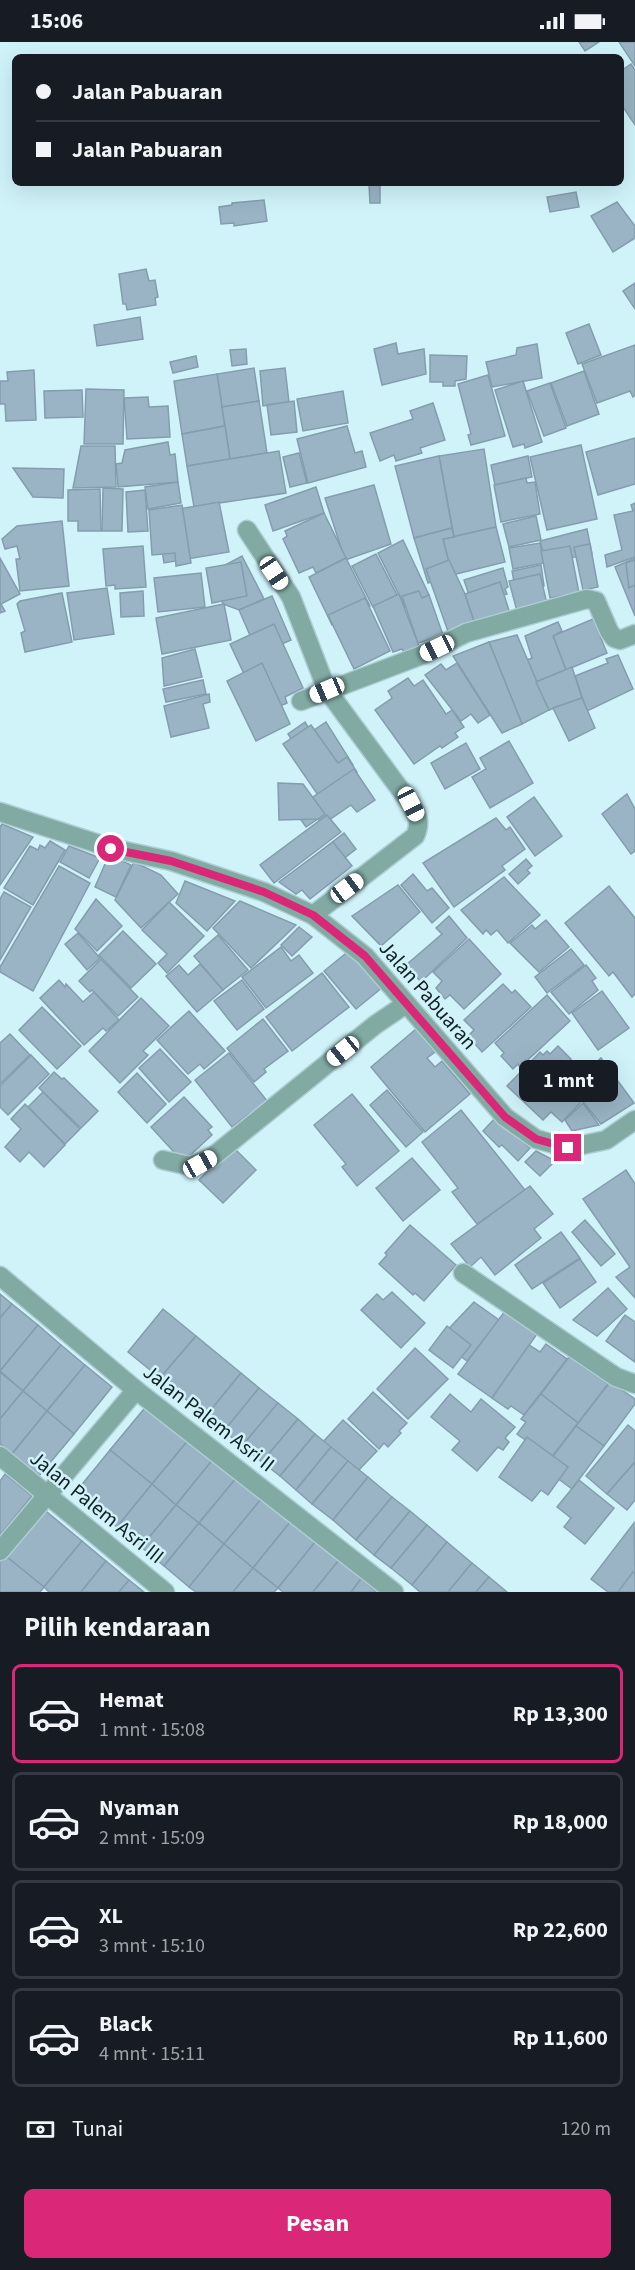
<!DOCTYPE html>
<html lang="id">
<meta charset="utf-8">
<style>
body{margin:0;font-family:"Source Sans 3",sans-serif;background:#20242c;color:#f1f3f6;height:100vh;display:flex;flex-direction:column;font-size:22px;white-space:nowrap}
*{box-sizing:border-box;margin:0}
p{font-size:20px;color:#9ea1a6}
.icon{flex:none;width:33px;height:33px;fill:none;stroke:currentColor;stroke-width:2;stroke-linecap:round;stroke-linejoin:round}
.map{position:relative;height:1550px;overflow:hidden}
.side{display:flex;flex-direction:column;background:#171b24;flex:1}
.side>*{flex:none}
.guide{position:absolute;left:12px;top:12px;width:612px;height:132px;border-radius:9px;box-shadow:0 6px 24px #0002;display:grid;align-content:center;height:132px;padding:0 24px;background:#171b24}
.end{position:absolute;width:27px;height:27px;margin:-14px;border:8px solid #db2777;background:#fff;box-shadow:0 0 0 3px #fff}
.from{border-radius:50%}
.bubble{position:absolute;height:42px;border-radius:9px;background:#171b24;box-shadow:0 6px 24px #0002;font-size:20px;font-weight:700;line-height:42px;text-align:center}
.car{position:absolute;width:18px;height:36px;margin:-18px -9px;border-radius:8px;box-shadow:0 0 4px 2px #0007;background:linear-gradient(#fff 24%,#345 0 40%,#fff 0 76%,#345 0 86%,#fff 0)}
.guide b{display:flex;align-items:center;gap:21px;height:57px;font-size:22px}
.guide b+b{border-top:2px solid #363941}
.guide i{width:15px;height:15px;background:#f1f3f6}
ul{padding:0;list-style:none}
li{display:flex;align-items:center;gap:18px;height:99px;margin:0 12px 9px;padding:0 12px;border:3px solid #363941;border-radius:9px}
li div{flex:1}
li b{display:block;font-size:22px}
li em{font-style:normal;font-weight:700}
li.on{border-color:#db2777}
li>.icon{width:54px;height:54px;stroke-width:1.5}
h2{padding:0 24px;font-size:27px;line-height:72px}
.pay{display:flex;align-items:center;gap:15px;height:66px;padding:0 24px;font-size:22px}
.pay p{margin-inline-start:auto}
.cta{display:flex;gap:12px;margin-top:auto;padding:12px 24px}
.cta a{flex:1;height:69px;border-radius:9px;background:#db2777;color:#fff;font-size:24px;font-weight:700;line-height:69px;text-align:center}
.status{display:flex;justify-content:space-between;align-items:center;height:42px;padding:0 30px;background:#171b24;direction:ltr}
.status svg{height:16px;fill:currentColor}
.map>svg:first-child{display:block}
.building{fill:#9ab4c5;stroke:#849dae;stroke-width:1.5}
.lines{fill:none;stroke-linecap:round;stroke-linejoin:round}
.minor-casing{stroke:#aecdd3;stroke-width:21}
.minor{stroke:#81aaa3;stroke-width:18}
.route{stroke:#db2777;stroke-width:8}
.labels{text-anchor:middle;stroke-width:5;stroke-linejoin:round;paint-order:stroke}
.street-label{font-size:21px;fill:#132023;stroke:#d0f3fa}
</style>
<div class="status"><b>15:06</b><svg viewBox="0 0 49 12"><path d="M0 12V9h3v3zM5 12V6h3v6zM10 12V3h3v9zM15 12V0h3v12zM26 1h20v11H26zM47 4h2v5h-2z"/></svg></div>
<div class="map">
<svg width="635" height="1550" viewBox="0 0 635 1550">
<rect width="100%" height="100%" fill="#d0f3fa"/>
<g class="building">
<path d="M579 0H599L585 9Z"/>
<path d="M619 0H635V24Z"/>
<path d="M631 22 635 28V83L621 62V29Z"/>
<path d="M380 142V161H370L369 143Z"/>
<path d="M576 150 579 165 550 170 547 155Z"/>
<path d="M264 158 267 179 234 184V181L221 182 219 165 232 163V161Z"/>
<path d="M617 160 635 184V196L613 210 591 174Z"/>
<path d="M146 227 149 239 155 238 158 255 155 256 156 263 127 268 126 262H123L119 232Z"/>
<path d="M635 241V267L623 249Z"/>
<path d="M140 275 143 297 97 304 94 283Z"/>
<path d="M589 282 601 313 578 322 566 291Z"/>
<path d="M396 301 398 312 424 307 426 332 382 343 374 307Z"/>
<path d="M537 302 542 336 492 345 486 320 516 313 517 306Z"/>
<path d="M635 303V353L633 355 630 349 597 361 582 322Z"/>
<path d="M246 307 247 322 232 324 230 308Z"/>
<path d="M430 313 467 314 466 337 455 339V344H443V340H430Z"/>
<path d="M196 314 198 325 173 331 170 320Z"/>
<path d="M254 326 259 359 222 365 217 332Z"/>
<path d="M285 326 289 360 263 364 260 329Z"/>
<path d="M34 328 36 378 6 379 5 362H0V339H8L7 330Z"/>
<path d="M584 329 599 372 567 384 551 341Z"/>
<path d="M217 332 225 384 182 392 174 339Z"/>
<path d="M488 333 505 394 471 403 468 393 471 392 458 342Z"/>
<path d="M523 339 542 400 525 406 524 402 513 405 495 348Z"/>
<path d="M550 341 566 386 544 394 527 349Z"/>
<path d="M86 347 124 348 123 402H84Z"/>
<path d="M82 348 83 375 45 376 44 349Z"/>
<path d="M343 349 348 381 303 389 297 357Z"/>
<path d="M148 355 149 365 168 364 170 395 127 397 124 356Z"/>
<path d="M259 359 267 411 230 417 222 365Z"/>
<path d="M294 359 297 390 271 393 267 363Z"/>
<path d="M433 361 445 398 420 406 422 411 396 419 394 413 380 419 370 391 413 377 410 369Z"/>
<path d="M225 384 230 417 187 424 182 392Z"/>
<path d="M347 384 355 411 362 409 366 425 308 441 297 397Z"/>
<path d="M635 396V442L598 453 586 410Z"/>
<path d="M168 400 170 413 175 412 178 440 118 445 116 422 122 421 125 408Z"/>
<path d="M581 403 597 477 547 488 530 415Z"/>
<path d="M81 404H115L116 445 73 446Z"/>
<path d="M484 407 496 485 454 495 439 414Z"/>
<path d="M279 409 286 451 194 465 187 424Z"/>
<path d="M299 411 307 441 290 445 283 415Z"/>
<path d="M439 414 452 486 414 496 395 424Z"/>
<path d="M528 414 532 435 495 443 491 423Z"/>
<path d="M13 426 64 427 63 456 33 455Z"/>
<path d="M526 436 527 441 535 440 540 472 501 480 494 443Z"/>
<path d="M178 440 181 461 148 467 145 445Z"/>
<path d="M374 443 391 502 345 518 325 456Z"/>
<path d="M316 445 324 471 273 489 265 463Z"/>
<path d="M103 446 123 447 122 489H102Z"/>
<path d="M100 447 101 489H78V479H68V448Z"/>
<path d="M145 448 148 489 128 490 126 450Z"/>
<path d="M219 460 229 510 164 521 156 471Z"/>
<path d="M635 461V515L607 525 605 513 622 508 614 473 633 469 631 463Z"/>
<path d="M182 463 191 521 176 524 175 511 152 513 149 468Z"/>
<path d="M324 471 346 516 316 531 313 525 299 531 283 497 287 494 285 489Z"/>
<path d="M536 474 541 498 509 505 503 482Z"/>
<path d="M62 479 69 544 20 549 16 517H20L17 504 5 507 2 497 17 484Z"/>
<path d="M496 485 505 520 452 533 443 497Z"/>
<path d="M452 486 454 495 443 497 452 533 428 541 414 496Z"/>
<path d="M587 487 592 512 546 520 540 499Z"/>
<path d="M403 498 429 553 405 565 378 511Z"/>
<path d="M540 501 544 521 513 527 509 506Z"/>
<path d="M590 502 598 545 583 548 574 505Z"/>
<path d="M143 504 146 545 115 547V543L106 544 103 507Z"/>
<path d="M570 504 579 551 550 556 541 509Z"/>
<path d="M376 512 397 553 373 565 352 524Z"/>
<path d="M242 514 264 557 239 568 223 562 210 531Z"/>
<path d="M0 516 20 552 1 562 5 569 0 571Z"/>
<path d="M346 516 370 564 332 583 309 535Z"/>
<path d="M635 516V574L615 525Z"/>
<path d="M449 518 465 552 476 585 450 595 426 527Z"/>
<path d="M635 518V543L629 546 626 521Z"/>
<path d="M241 520 247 554 212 561 206 526Z"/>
<path d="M541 523 544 544 516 550 512 529Z"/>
<path d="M503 526 508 545 505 547 507 552 472 562 464 538Z"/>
<path d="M201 531 205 565 158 570 154 536Z"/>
<path d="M540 532 547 562 517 569 509 539Z"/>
<path d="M500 540 511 575 476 585 465 552Z"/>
<path d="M107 546 114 592 74 598 67 551Z"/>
<path d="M143 549 144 574 121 575 120 551Z"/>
<path d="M419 549 422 556 429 553 443 593 418 601 402 554Z"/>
<path d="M62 551 72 600 25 610 21 591 25 589 17 562 20 559Z"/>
<path d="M399 552 419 604 404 610 402 607 393 610 373 564Z"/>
<path d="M272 554 291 598 258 612 239 568Z"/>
<path d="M365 556 390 609 354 627 328 573Z"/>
<path d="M224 562 231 598 162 612 156 576Z"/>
<path d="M593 577 607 611 566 628 553 594Z"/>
<path d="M558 580 562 589 553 594 566 628 536 640 527 618 532 616 525 594Z"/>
<path d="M274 582 303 646 285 655 287 661 273 667 270 659 259 664 230 602Z"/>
<path d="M517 593 549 668 522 682 489 600Z"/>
<path d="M489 600 522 682 502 691 453 614Z"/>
<path d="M195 607 202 635 164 644 162 616Z"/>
<path d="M618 613 633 647 587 669 575 634 608 621 606 617Z"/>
<path d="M262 621 290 682 256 699 227 639Z"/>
<path d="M457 621 490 673 478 681 471 672 461 679 425 633 441 622 446 628Z"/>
<path d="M572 625 582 656 549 668 536 640Z"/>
<path d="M408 636 414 644 423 638 446 672 452 668 464 685 455 691 458 695 442 706 440 704 414 722 375 668 392 656 388 649Z"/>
<path d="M203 638 206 652 166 660 163 647Z"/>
<path d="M209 652 210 660 203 662 209 686 171 695 164 664Z"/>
<path d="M582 656 595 686 569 699 553 666Z"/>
<path d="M305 680 311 690 326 680 353 723 320 743 288 692Z"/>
<path d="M311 683 338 721 347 715 357 730 320 756 283 702Z"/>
<path d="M509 699 533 741 490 766 472 735 486 727 480 716Z"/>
<path d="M466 701 480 727 445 747 431 721Z"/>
<path d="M354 727 375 758 357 770 351 763 322 783 318 777 306 785 294 768Z"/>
<path d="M278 741 303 742 325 772 318 777 279 778Z"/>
<path d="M627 752 635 767V809L631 812 602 772Z"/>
<path d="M534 755 562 794 535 814 507 775Z"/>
<path d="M327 773 341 790 274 841 260 823Z"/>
<path d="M496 776 506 788 510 785 525 807 502 824 505 828 454 865 423 821Z"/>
<path d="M2 782 33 795 0 843V785Z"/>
<path d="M344 791 356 807 309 843 290 833Z"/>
<path d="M50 799 65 808 33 863 4 846 30 804 38 808 40 803 45 806Z"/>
<path d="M333 800 352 824 310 857 302 848 296 852 279 840Z"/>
<path d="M69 804 100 816 89 836 60 820Z"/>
<path d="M109 813 131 823 116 855 95 845Z"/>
<path d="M526 817 532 824 527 828 530 831 518 842 509 832Z"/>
<path d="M134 820 161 833 178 852 141 886 115 858Z"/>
<path d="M59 824 90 841 33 949 0 930V925Z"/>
<path d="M413 832 427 849 432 846 449 866 432 881 401 843Z"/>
<path d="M504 835 540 873 508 901 497 888 491 893 486 888 483 892 461 868Z"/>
<path d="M185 839 235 859 207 889 176 861Z"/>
<path d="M398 843 420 870 381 904 352 874Z"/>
<path d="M609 844 635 876V952L632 955 613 930 609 934 565 881Z"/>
<path d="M4 850 31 865 0 918V857Z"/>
<path d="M96 857 122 884 97 909 75 887Z"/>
<path d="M240 859 296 883 251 926 213 886Z"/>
<path d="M169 860 204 894 167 931 158 921 167 912 142 888Z"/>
<path d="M449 874 467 896 421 940 406 923 442 892 436 886Z"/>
<path d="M546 878 569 905 539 930 510 901 532 883 535 887Z"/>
<path d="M299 885 312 895 292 914 281 903Z"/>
<path d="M123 889 156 922 131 946 99 913Z"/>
<path d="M78 891 100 916 87 928 65 902Z"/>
<path d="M218 893 248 928 223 948 194 914Z"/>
<path d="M469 897 501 932 464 967 450 953 445 957 436 946 442 939 433 930Z"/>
<path d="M281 905 291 919 299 913 313 931 266 966 242 935Z"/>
<path d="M571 907 584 923 547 951 535 935Z"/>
<path d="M350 908 383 945 356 967 324 929Z"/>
<path d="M101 917 138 955 118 974 92 948 90 950 79 939Z"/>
<path d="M200 922 223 948 197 970 166 934 179 923 188 933Z"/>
<path d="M586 923 596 936 592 939 598 948 569 972 551 950Z"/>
<path d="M322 931 349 965 292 1009 266 975Z"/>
<path d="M59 938 65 945 66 942 83 960 94 950 119 978 106 989 103 986 84 1003 40 956Z"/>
<path d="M242 938 264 967 237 988 214 959Z"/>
<path d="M503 942 512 951 515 948 531 965 482 1010 468 994 474 988 464 978Z"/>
<path d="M602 949 629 986 598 1008 572 971Z"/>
<path d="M547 953 570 979 520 1025 518 1022 513 1027 501 1014 504 1011 495 1001Z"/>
<path d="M141 956 169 984 143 1009 148 1013 120 1041 89 1009Z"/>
<path d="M42 965 81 1004 57 1027 19 988Z"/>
<path d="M189 969 225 1009 204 1027 200 1022 188 1032 157 998Z"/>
<path d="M263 977 288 1009 264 1027 266 1030 254 1040 227 1006Z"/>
<path d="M416 987 435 1010 427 1016 435 1025 442 1019 470 1052 425 1090 371 1025Z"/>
<path d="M10 992 30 1013 0 1042V1001Z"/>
<path d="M558 1004 571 1017 568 1021 580 1032 567 1045 581 1060 562 1080 551 1070 543 1078 507 1044 540 1010 543 1013 547 1009 550 1012Z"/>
<path d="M160 1007 191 1040 169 1060 139 1026Z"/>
<path d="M229 1011 271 1064 254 1078 249 1072 232 1085 195 1038Z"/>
<path d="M31 1013 49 1032 8 1073 0 1065V1044Z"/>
<path d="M601 1016 634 1061 601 1082 571 1045Z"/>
<path d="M54 1030 62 1037 64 1036 98 1069 81 1086 39 1046Z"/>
<path d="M137 1031 166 1062 147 1081 118 1050Z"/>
<path d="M387 1048 423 1090 406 1105 370 1063Z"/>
<path d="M43 1050 80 1087 65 1102 28 1065Z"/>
<path d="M352 1052 399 1109 357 1144 342 1125 346 1122 314 1083Z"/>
<path d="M184 1055 212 1085 208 1088 212 1093 183 1120 151 1085Z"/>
<path d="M583 1061 599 1083 572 1089 565 1078Z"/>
<path d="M25 1062 65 1103 44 1125 29 1110 20 1120 5 1105 21 1087 11 1077Z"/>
<path d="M461 1068 525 1148 477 1182 452 1150 458 1146 422 1100Z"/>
<path d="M496 1075 530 1106 518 1119 502 1103 499 1105 483 1089Z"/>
<path d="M232 1104 256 1128 223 1161 199 1138Z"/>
<path d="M536 1109 555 1119 540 1134 525 1120Z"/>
<path d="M412 1116 440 1148 403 1179 376 1146Z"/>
<path d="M626 1128 635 1142V1256L616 1235 630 1225 583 1157Z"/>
<path d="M530 1144 553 1172 534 1187 541 1196 495 1233 481 1215 470 1225 451 1202Z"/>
<path d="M585 1178 615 1212 601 1224 572 1190Z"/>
<path d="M410 1183 456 1223 424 1259 415 1251 413 1253 379 1222 387 1213 385 1211Z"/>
<path d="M561 1190 580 1216 532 1247 515 1223Z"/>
<path d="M580 1217 596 1240 560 1266 543 1241Z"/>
<path d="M608 1246 627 1267 597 1294 573 1278Z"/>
<path d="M392 1250 425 1281 401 1306 361 1268 377 1252 383 1258Z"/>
<path d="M0 1252 12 1262 0 1276Z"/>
<path d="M474 1260 499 1278 467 1319 438 1298Z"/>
<path d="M12 1262 38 1283 0 1329V1276Z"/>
<path d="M163 1267 196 1294 160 1336 128 1310Z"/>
<path d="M505 1269 537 1292 492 1356 458 1332Z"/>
<path d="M625 1273 635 1280V1320L606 1299Z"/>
<path d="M38 1283 61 1303 23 1349 0 1329Z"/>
<path d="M447 1284 471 1303 453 1326 429 1308Z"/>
<path d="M196 1294 241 1331 206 1374 160 1336Z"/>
<path d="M546 1302 567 1317 524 1373 511 1364 508 1367 492 1356 529 1303 540 1310Z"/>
<path d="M61 1303 85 1323 47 1369 23 1349Z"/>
<path d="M415 1306 448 1337 408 1377 377 1347Z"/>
<path d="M569 1315 608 1342 578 1381 541 1352Z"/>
<path d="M85 1323 112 1345 74 1392 47 1369Z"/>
<path d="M0 1330 23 1349 0 1377Z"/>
<path d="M241 1331 259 1346 224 1389 206 1374Z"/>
<path d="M610 1340 635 1357V1362L604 1404 576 1384Z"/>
<path d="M259 1346 278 1361 242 1404 224 1389Z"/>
<path d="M23 1349 47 1369 12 1412 0 1402V1377Z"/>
<path d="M373 1350 407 1381 399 1389 401 1391 388 1405 384 1401 379 1407 348 1377Z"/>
<path d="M450 1352 471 1370 481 1357 515 1385 505 1396 509 1400 503 1408 498 1405 477 1429 452 1408 460 1399 431 1375Z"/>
<path d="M541 1352 578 1381 551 1416 517 1392 526 1380 521 1377Z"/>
<path d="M278 1361 298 1377 262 1420 242 1404Z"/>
<path d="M148 1362 190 1396 152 1442 110 1408Z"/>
<path d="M47 1369 74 1392 39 1434 12 1412Z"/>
<path d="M298 1377 315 1392 280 1434 262 1420Z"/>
<path d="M343 1378 377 1409 356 1431 322 1401Z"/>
<path d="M628 1383 635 1389V1420L607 1452 586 1434Z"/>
<path d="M576 1384 604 1404 572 1447 544 1426Z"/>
<path d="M315 1392 331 1405 296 1448 280 1434Z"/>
<path d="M527 1395 568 1425 548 1453 541 1448 532 1459 499 1435Z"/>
<path d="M190 1396 214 1416 176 1463 152 1442Z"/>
<path d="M331 1405 348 1419 312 1462 296 1448Z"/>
<path d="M110 1408 152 1442 117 1485 75 1451Z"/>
<path d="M214 1416 237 1435 199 1481 176 1463Z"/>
<path d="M348 1419 368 1435 333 1478 312 1462Z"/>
<path d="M635 1420V1458L627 1468 607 1452Z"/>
<path d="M5 1432 32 1454 0 1493V1439Z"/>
<path d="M237 1435 262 1456 224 1502 199 1481Z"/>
<path d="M368 1435 392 1455 356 1498 333 1478Z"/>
<path d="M579 1438 614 1466 585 1502 564 1485 571 1476 557 1465Z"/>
<path d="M152 1442 176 1463 141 1505 117 1485Z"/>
<path d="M392 1455 410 1469 374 1513 356 1498Z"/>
<path d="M262 1456 291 1479 253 1526 224 1502Z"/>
<path d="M176 1463 199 1481 164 1524 141 1505Z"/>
<path d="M41 1465 82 1499 44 1545 2 1511Z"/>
<path d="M410 1469 427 1483 391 1526 374 1513Z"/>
<path d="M291 1479 316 1499 278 1546 253 1526Z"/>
<path d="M199 1481 224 1502 189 1545 164 1524Z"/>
<path d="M634 1481 635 1537 625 1550H608L591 1537Z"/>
<path d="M427 1483 447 1500 412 1543 391 1526Z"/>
<path d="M82 1499 106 1519 81 1550H49L44 1545Z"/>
<path d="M316 1499 339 1518 313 1550H283L278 1546Z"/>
<path d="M447 1500 472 1521 448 1550H420L412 1543Z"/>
<path d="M224 1502 253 1526 233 1550H196L189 1545Z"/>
<path d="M2 1511 44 1545 40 1550H0V1514Z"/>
<path d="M339 1518 361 1537 351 1550H313Z"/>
<path d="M106 1519 129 1538 119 1550H81Z"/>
<path d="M472 1521 489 1535 476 1550H448Z"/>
<path d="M253 1526 278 1546 274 1550H233Z"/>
<path d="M633 1530 635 1532V1550H618Z"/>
<path d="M489 1535 507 1550H476Z"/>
<path d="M361 1537 377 1550H351Z"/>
<path d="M129 1538 144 1550H119Z"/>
</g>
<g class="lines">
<g class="minor-casing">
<g id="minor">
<path d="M247 488 291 555 327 648 411 762C418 775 421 781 415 794L313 873"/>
<path d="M301 659 422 613 466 591 587 557 596 559 609 589 614 596 620 598 635 592"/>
<path d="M0 770 111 806 171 819 264 850 313 873 365 914 505 1075 536 1097 568 1106 606 1098 635 1078"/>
<path d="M163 1118 190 1124 211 1116 375 983 406 962"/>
<path d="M463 1231 616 1335 635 1342"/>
<path d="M0 1234 136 1348 394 1550"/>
<path d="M0 1414 165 1550"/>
<path d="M0 1509 136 1348"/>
</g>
</g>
<use href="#minor" class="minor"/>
</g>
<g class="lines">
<path class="route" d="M111 807 171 819 264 850 313 873 365 914 505 1075 536 1097 568 1106"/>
</g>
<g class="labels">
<g class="street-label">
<text transform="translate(428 953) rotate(49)" y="7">Jalan Pabuaran</text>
<text transform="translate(209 1376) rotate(38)" y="7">Jalan Palem Asri II</text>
<text transform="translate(97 1465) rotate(39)" y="7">Jalan Palem Asri III</text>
</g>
</g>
</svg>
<i class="end from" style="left:111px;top:807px"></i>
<i class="end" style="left:568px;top:1106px"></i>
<div class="bubble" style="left:519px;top:1018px;width:99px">1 mnt</div>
<i class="car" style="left:274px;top:531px;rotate:146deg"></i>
<i class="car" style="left:437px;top:606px;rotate:244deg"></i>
<i class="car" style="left:327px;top:648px;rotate:247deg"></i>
<i class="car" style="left:411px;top:762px;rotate:153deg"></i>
<i class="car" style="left:347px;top:846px;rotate:53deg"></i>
<i class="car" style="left:343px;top:1009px;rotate:231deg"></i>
<i class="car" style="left:200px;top:1122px;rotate:61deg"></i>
<div class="guide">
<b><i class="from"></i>Jalan Pabuaran</b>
<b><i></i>Jalan Pabuaran</b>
</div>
</div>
<section class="side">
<h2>Pilih kendaraan</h2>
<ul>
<li class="on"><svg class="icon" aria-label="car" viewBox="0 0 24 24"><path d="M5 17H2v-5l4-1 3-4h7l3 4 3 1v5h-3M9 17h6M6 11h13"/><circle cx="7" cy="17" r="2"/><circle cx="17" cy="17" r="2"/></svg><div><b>Hemat</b><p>1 mnt · 15:08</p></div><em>Rp 13,300</em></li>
<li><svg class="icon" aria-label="car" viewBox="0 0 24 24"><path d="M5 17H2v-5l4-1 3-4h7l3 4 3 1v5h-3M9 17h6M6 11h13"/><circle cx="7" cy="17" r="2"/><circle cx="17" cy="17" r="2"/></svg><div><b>Nyaman</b><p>2 mnt · 15:09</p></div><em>Rp 18,000</em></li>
<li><svg class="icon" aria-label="car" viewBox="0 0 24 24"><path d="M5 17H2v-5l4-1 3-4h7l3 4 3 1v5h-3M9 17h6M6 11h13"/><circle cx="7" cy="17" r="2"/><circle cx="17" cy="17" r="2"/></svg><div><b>XL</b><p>3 mnt · 15:10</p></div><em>Rp 22,600</em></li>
<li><svg class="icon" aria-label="car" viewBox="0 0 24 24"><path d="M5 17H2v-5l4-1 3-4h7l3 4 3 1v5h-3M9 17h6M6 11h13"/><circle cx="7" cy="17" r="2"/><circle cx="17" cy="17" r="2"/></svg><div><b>Black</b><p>4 mnt · 15:11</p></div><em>Rp 11,600</em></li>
</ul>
<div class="pay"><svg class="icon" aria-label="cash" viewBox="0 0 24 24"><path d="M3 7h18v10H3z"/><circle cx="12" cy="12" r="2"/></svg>Tunai<p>120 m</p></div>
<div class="cta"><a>Pesan</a></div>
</section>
